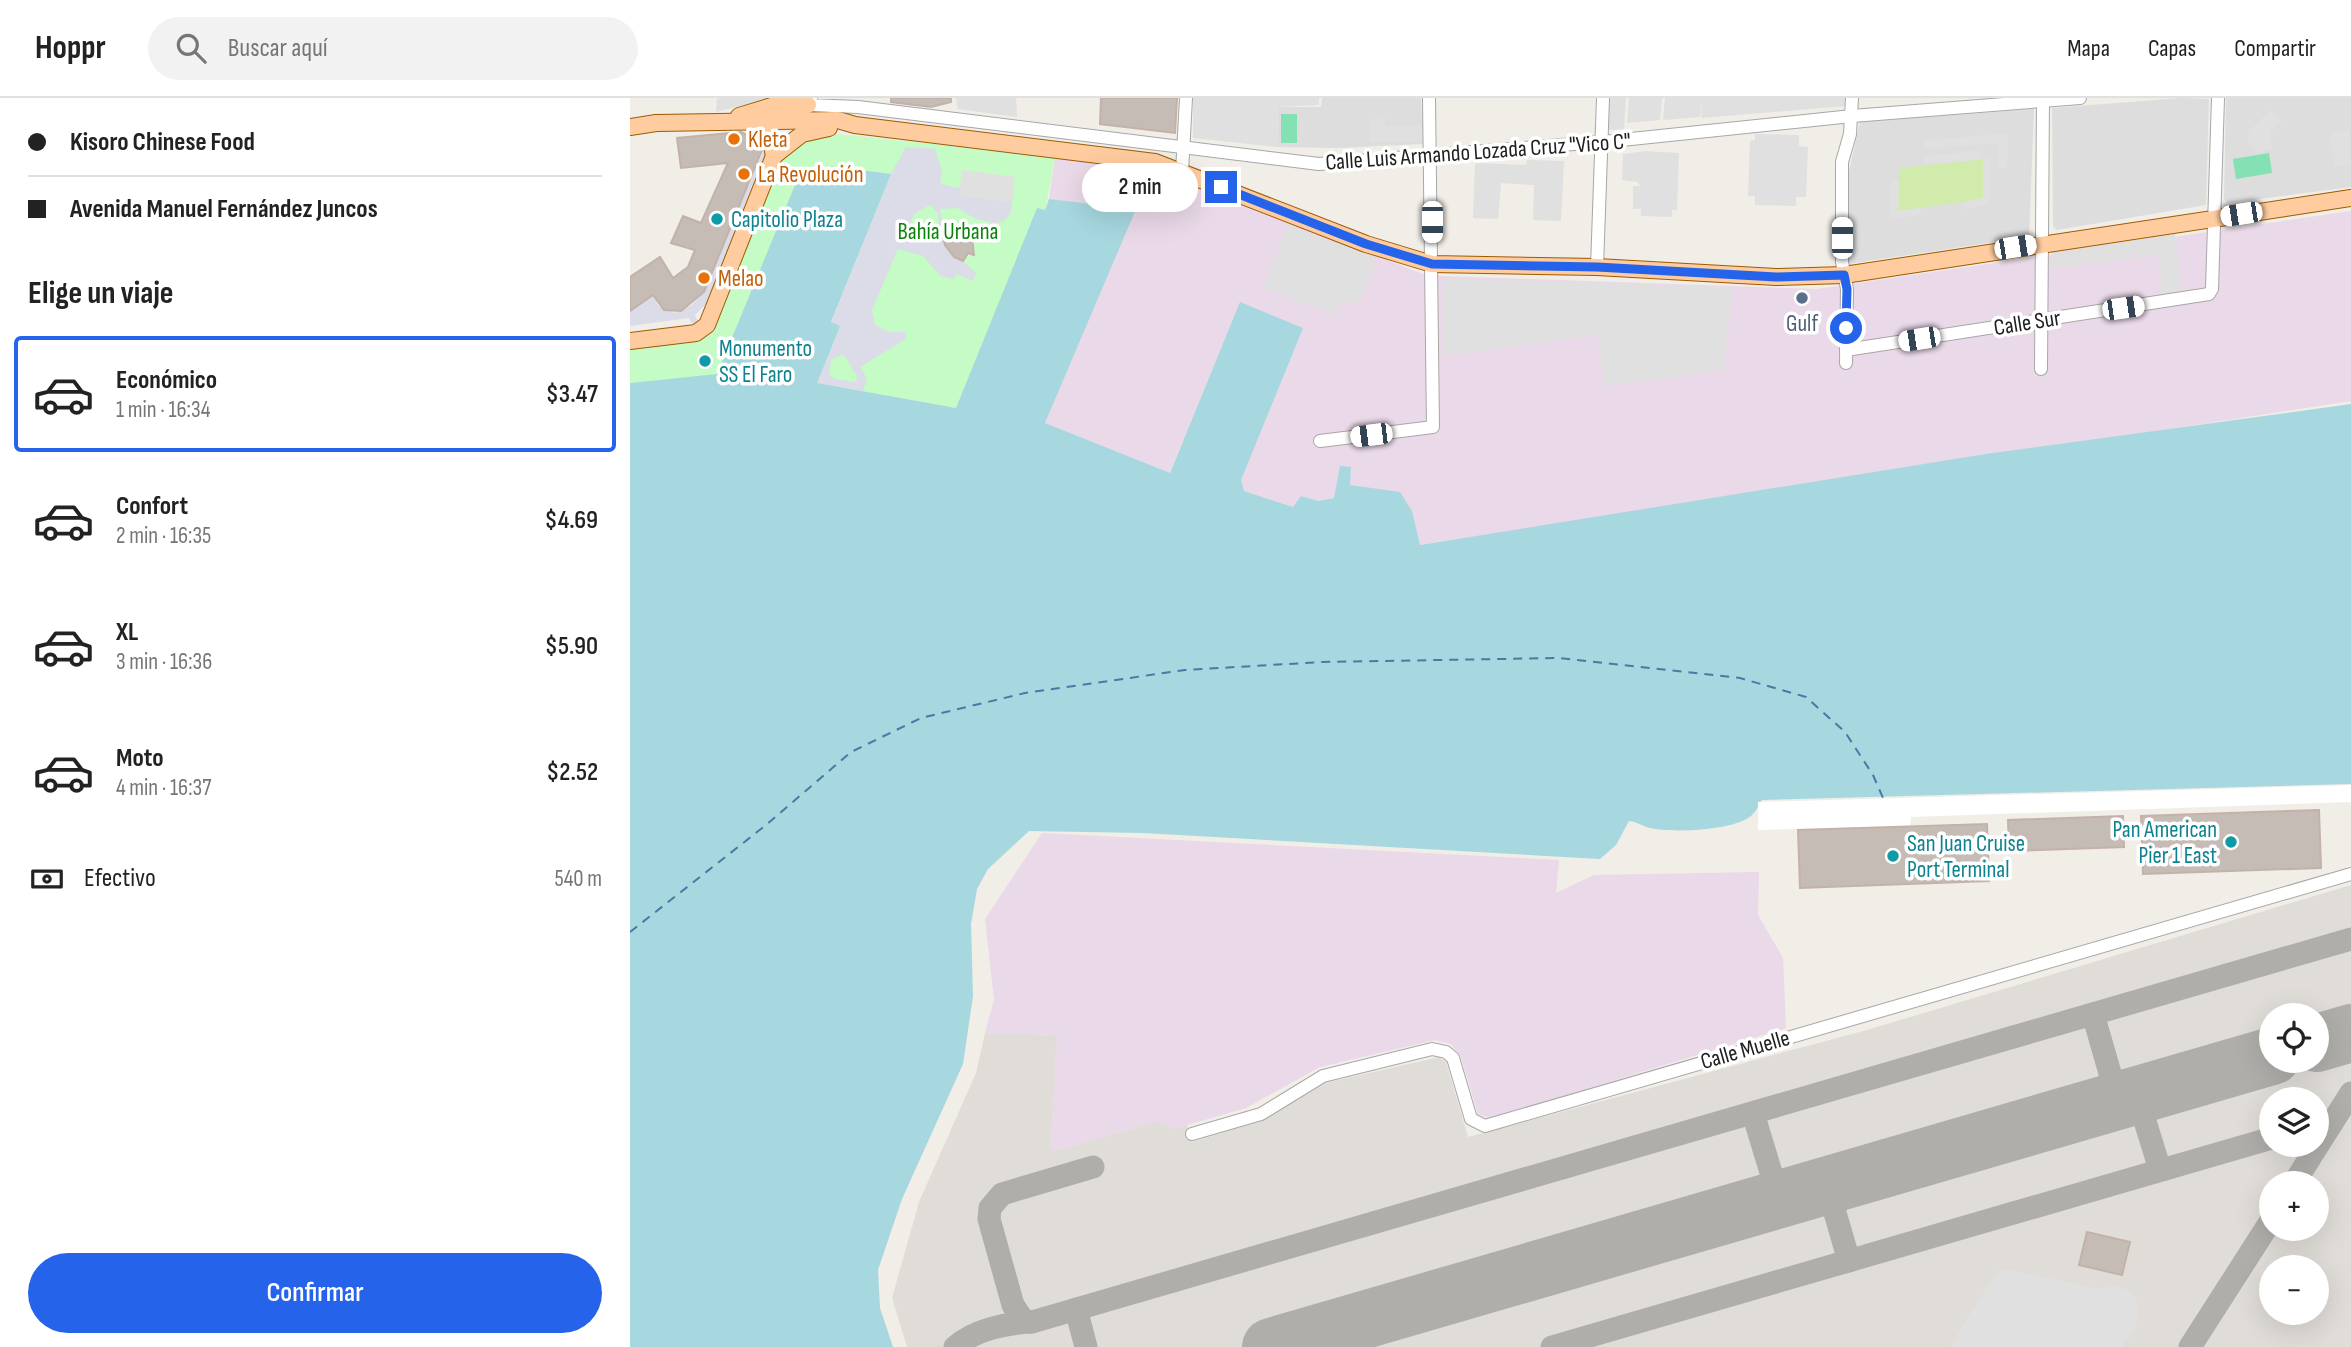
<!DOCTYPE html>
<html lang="es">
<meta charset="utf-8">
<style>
body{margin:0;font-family:"Sofia Sans Condensed",sans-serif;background:#f2f2f2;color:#222;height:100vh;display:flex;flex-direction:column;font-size:26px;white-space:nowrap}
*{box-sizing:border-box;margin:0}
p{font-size:23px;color:#767676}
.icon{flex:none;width:38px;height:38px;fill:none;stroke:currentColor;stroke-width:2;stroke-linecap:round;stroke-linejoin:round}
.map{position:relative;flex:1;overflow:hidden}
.details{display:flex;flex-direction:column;background:#fff;width:630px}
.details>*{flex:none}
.banner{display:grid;align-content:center;height:154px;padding:0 28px;background:#fff}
.buttons{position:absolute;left:1629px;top:905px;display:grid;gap:14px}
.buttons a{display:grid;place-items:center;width:70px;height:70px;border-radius:50%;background:#fff;box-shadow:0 7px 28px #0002;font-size:35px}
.end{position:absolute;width:32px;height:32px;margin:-16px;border:9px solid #2563eb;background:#fff;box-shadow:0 0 0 4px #fff}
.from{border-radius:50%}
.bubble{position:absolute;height:49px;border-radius:24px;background:#fff;box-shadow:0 7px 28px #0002;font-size:23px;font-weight:600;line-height:49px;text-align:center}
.car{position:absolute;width:21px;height:42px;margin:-21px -10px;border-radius:9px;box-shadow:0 0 5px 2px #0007;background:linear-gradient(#fff 24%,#345 0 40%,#fff 0 76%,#345 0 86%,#fff 0)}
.banner b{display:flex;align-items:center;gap:24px;height:66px;font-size:26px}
.banner b+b{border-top:2px solid #e0e0e0}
.banner i{width:18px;height:18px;background:#222}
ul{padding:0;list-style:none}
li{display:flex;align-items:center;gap:21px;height:116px;margin:0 14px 10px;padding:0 14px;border:4px solid transparent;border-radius:7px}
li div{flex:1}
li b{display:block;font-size:26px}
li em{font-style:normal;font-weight:600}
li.on{border-color:#2563eb}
li>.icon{width:63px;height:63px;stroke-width:1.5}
h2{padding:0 28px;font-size:32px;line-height:84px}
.pay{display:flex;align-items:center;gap:18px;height:77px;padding:0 28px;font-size:26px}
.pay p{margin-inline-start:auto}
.action{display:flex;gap:14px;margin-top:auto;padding:14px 28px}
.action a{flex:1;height:80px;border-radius:42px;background:#2563eb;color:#fff;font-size:28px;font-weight:600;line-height:80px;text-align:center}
header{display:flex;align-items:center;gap:42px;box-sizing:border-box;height:98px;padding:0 35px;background:#fff;border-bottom:2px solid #e0e0e0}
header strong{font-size:33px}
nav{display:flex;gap:38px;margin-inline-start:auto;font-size:24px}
.search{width:490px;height:63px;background:#f2f2f2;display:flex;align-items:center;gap:18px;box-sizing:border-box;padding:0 24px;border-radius:38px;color:#767676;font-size:26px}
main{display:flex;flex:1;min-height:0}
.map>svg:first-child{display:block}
.residential{fill:#dedddd}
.industrial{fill:#ead9e8}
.airport{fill:#e0ddd8;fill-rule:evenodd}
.grass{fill:#d1ebac}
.park{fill:#c5fbc4}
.pitch{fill:#84e1b4}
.parking{fill:#e0e0e0}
.plaza{fill:#dbdce7;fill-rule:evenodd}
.water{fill:#a7d7df}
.pier{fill:#fff}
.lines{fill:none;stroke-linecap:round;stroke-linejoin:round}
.ferry{stroke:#447ca3;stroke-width:2;stroke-dasharray:9 7;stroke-linecap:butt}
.taxiway{stroke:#b0aeaa;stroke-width:23}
.runway{stroke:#b0aeaa;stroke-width:58}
.building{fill:#c6bcb6;stroke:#c3b2a9;stroke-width:2}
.minor-casing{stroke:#a7a7a7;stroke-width:14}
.major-casing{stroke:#9d5b00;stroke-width:18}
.minor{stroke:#fff;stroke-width:12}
.major{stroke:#fecc9f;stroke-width:16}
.route{stroke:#2563eb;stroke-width:9}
.food-dot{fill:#e8710a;stroke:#fff;stroke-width:2.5}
.culture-dot{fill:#0f9aa8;stroke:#fff;stroke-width:2.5}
.service-dot{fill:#5c6f8a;stroke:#fff;stroke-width:2.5}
.labels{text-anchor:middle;stroke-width:7;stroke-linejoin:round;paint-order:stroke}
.food-label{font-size:23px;fill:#c56008;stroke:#fff;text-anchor:start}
.street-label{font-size:23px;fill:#202020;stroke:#fff}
.culture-label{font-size:23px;fill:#0d838f;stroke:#fff;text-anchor:start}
.park-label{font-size:23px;fill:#0a830a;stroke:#fff}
.service-label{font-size:23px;fill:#4e5e75;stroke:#fff}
</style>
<header>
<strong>Hoppr</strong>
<div class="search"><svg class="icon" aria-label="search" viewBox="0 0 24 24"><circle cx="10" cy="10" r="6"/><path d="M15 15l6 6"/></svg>Buscar aquí</div>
<nav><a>Mapa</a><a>Capas</a><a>Compartir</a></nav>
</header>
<main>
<section class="details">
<div class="banner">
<b><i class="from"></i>Kisoro Chinese Food</b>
<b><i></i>Avenida Manuel Fernández Juncos</b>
</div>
<h2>Elige un viaje</h2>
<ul>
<li class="on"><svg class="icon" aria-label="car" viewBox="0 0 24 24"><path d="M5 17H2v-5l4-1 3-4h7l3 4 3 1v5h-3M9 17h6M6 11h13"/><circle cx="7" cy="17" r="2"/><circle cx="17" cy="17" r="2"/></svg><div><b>Económico</b><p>1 min · 16:34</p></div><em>$3.47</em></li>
<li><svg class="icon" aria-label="car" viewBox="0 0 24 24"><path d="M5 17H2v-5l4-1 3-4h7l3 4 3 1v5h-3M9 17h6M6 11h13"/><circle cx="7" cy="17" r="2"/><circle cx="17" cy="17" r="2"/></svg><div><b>Confort</b><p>2 min · 16:35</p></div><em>$4.69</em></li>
<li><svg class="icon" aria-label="car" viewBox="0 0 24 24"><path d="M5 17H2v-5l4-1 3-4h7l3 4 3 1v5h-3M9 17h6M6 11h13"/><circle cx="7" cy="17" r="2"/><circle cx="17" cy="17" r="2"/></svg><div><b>XL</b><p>3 min · 16:36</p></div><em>$5.90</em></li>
<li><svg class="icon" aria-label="car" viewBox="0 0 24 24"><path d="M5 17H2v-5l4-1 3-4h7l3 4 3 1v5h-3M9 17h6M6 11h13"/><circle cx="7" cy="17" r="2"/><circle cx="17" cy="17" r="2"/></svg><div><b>Moto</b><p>4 min · 16:37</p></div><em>$2.52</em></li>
</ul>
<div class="pay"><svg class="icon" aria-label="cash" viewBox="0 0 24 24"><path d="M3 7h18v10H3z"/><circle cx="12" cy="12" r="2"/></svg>Efectivo<p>540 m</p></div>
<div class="action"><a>Confirmar</a></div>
</section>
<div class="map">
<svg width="1721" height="1249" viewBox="0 0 1721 1249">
<rect width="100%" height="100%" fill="#f1ede7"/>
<g class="residential">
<path d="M692 0H791L793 46 706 50 647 49 648 9H691Z"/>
<path d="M1551 0 1579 1 1576 107 1427 132 1423 128 1422 10Z"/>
<path d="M1596 0H1721V89L1598 105 1594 101Z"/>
<path d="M1404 11 1399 139 1218 166V78L1230 24Z"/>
</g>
<g class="industrial">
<path d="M425 59 528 73 793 176 811 178 1187 191 1721 113V303L789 447 782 413 719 387 721 369 704 400 688 403 671 398 663 409 614 393 611 382 610 205 539 376 415 325 505 111 419 101Z"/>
<path d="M412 735 929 762 926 795 964 777 1129 774 1128 817 1153 860 1156 930 860 1020 848 1016 831 959 821 946 805 942 690 969 616 1010 543 1031 525 1024 427 1052 422 1050 421 1045 427 937 355 935 364 902 355 821Z"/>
</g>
<path class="airport" d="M1721 787V1249H277L262 1200 289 1104 346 975 355 935 427 937 421 1045 422 1050 427 1052 525 1024 537 1026 543 1031 557 1027 562 1044 631 1023 695 985 809 959 816 964 838 1039 1237 932ZM1642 917H1687V962H1642ZM1642 1001H1687V1046H1642ZM1642 1085H1687V1130H1642ZM1642 1169H1687V1214H1642Z"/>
<path class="grass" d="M1353 61V101L1268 113 1269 70Z"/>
<path class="park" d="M198 35 425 59 415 113 407 111 326 310 186 285 210 228 201 225 261 76 201 68 199 78 103 239 87 277 0 285V248L84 228 154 58 165 46Z"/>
<g class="pitch">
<rect x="651" y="16" width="16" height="29"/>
<path d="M1639 55 1642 75 1606 81 1603 61Z"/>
</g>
<g class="parking">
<path d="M93 0H145L86 14 87 1Z"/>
<path d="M326 0H386L387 19 328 11Z"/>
<path d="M563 0H689V7L648 9 647 49 563 40Z"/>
<path d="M978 0H996L994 31 977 32Z"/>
<path d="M999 0H1032L1030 22 997 25Z"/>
<path d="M1035 0H1216V8L1071 20 1072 3 1070 19 1033 22Z"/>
<path d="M1641 11 1651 23 1640 35 1642 52 1625 55 1624 48H1619L1618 34Z"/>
<path d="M740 21H755V28L792 27V43L740 44Z"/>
<path d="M1719 32 1721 67 1704 69 1700 40 1704 35Z"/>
<path d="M1378 35 1377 70H1369L1368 45 1294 51 1293 43Z"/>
<path d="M1125 36 1169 37V48L1178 49 1176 99H1166V108L1125 107V98H1118L1120 43 1125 42Z"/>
<path d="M1016 53 1049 55 1047 112H1042V119L1011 118V111H1003V88H1010L1008 84 992 82 993 56Z"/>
<path d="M1349 53 1350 60 1360 59 1359 107 1334 111 1333 104 1353 100V61L1295 67 1294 58Z"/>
<path d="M897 62 934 63 931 123 903 122 904 87 871 85 868 121 843 120 845 65 896 67Z"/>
<path d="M332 72 385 79 382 104 329 98Z"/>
<path d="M1261 82H1269L1268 113 1290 110 1291 117 1260 121Z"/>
<path d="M658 127 747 160 729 207 711 201 705 217 633 190Z"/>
<path d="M1545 136 1553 194 1533 197 1527 157 1420 171 1422 154Z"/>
<path d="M813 180 1103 189 1093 273 975 288 967 237 813 258Z"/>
<path d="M1375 1171 1460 1189 1471 1191 1480 1186 1494 1191 1502 1195 1509 1208 1506 1227 1492 1249H1320L1358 1187 1368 1174Z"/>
</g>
<g class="plaza">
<path d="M138 43 136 64 130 67 78 204 65 217 69 227 64 230 59 220 0 228V213L23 197 28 208 45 215 62 207 74 194 82 178 86 160Z"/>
<path d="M276 49 305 51 312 73 310 86 330 90V98L382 104 381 115 373 124 362 125 344 120 328 110 310 111 315 147 346 175 343 183 327 176 324 181 311 178 293 158 268 151 242 212 245 227 259 234H275L276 241 230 269 237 280 233 293 186 285 210 228 201 225 261 76ZM300 107 308 115 309 128 306 134 286 141 274 137 284 116ZM213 256 227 278 226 284 205 281 199 276 201 262Z"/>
</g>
<path class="water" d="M201 68 261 76 201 224 210 228 187 285 326 310 407 110 415 112 419 101 506 111 415 325 540 375 610 204 673 230 611 382 614 393 663 409 671 398 688 403 704 400 710 368 721 369 720 387 770 394 782 413 790 447 1356 356 1721 306V686L1132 702C1129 706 1127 712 1123 716 1108 733 1041 735 1020 730 1012 728 1008 724 999 723L986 747 970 761 513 735 399 733 358 771 347 791 341 826 343 898 333 966 272 1101 248 1172 250 1210 263 1249H0V285L87 276 170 75 199 78Z"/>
<path class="pier" d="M1721 687V704L1281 719 1280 728 1128 732V704Z"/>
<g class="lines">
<path class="ferry" d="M0 834 136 727 221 654 291 620 395 595 555 572 692 564 928 560 1110 580 1176 599 1215 634 1243 677 1253 700"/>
<g class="taxiway">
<path d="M1463 916 1488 1003"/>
<path d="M1507 997 1530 1072"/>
<path d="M1123 1015 1149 1101"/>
<path d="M1664 1085 1721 995"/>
<path d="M1197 1087 1219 1163"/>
<path d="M446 1211 456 1249"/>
<path d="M402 1224 393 1222 383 1207 359 1121 360 1110 372 1096 463 1069"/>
<path d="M325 1249C344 1232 376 1225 402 1224L1721 841"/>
<path d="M922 1249 1642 1040"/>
<path d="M1560 1249 1642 1121"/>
</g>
<g class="runway">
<path d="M1687 945 1721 935"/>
<path d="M641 1249 1642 958"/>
</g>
</g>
<g class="building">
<path d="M261 0H321V4L301 9 261 4Z"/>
<path d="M471 0H547L545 35 470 26Z"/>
<path d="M111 34 130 44 132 52 74 194 51 213 34 212 23 197 0 213V179L30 159 43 180 58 169 65 152 41 145 53 118 71 125 98 65 51 70 47 40Z"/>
<path d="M319 127 336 133 342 140 344 157 338 155 333 163 324 159 315 147 312 134 320 132Z"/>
<path d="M1689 712 1691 770 1513 776 1511 718Z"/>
<path d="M1493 718 1494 749 1379 753 1378 722Z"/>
<path d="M1357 726 1359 783 1170 790 1168 732Z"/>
<path d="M1457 1134 1500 1144 1492 1177 1449 1167Z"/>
</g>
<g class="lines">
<g class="minor-casing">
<g id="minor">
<path d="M181 0 178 7 228 9 689 66 982 43 1222 18 1450 0"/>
<path d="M552 74 556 0"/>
<path d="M967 169 973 0"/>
<path d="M1216 252 1579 196 1582 191 1588 0"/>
<path d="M1216 265 1217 191 1212 164V64L1220 36 1222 0"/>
<path d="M1411 271 1413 0"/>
<path d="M690 343 803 329 799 0"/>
<path d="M562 1036 631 1016 693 978 802 951 816 954 823 960 841 1021 855 1028 1721 776"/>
</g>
</g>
<g class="major-casing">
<g id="major">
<path d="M109 18 145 7H178"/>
<path d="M121 24 140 38 144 58"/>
<path d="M0 29 26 25 208 22 225 27 525 64 736 146 802 166 967 169 1146 179 1214 177 1721 100"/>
<path d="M0 243 66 235 77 227 144 58 172 36 199 30"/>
</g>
</g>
<use href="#minor" class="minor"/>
<use href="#major" class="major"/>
</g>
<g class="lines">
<path class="route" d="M591 89 736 146 802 166 967 169 1146 179 1214 177 1217 191 1216 230"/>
</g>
<g class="food-dot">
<circle cx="104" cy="41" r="7"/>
<circle cx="114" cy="76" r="7"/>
<circle cx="74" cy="180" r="7"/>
</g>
<g class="culture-dot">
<circle cx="87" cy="121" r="7"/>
<circle cx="75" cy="263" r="7"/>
<circle cx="1601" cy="744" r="7"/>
<circle cx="1263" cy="758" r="7"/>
</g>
<circle class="service-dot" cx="1172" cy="200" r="7"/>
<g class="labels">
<g class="food-label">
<text x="118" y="49">Kleta</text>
<text x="128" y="84">La Revolución</text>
<text x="88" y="188">Melao</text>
</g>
<g class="street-label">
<text transform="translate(848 53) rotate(-4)" y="8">Calle Luis Armando Lozada Cruz "Vico C"</text>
<text transform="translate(1397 224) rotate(-9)" y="8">Calle Sur</text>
<text transform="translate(1115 951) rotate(-16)" y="8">Calle Muelle</text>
</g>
<g class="culture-label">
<text x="101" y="129">Capitolio Plaza</text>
<text x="89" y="258">Monumento<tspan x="89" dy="26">SS El Faro</tspan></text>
<text x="1587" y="739" text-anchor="end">Pan American<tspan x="1587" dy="26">Pier 1 East</tspan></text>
<text x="1277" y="753">San Juan Cruise<tspan x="1277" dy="26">Port Terminal</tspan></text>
</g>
<g class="park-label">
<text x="318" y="141">Bahía Urbana</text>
</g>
<g class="service-label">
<text x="1172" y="233">Gulf</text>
</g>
</g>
</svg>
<div class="buttons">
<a><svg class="icon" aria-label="locate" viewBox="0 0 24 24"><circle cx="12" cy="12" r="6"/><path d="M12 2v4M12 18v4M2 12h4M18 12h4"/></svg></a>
<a><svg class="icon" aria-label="layers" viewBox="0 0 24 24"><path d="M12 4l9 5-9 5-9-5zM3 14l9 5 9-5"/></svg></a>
<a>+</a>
<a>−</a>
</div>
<i class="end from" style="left:1216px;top:230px"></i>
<i class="end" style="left:591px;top:89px"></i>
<div class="bubble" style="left:452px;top:65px;width:116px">2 min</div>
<i class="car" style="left:1611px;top:116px;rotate:261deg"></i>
<i class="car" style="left:802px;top:124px;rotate:180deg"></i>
<i class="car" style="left:1212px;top:140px;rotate:0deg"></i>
<i class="car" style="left:1385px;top:149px;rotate:81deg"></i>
<i class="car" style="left:1493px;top:210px;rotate:82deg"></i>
<i class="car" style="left:1289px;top:241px;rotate:261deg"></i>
<i class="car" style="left:741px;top:337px;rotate:263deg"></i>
</div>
</main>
